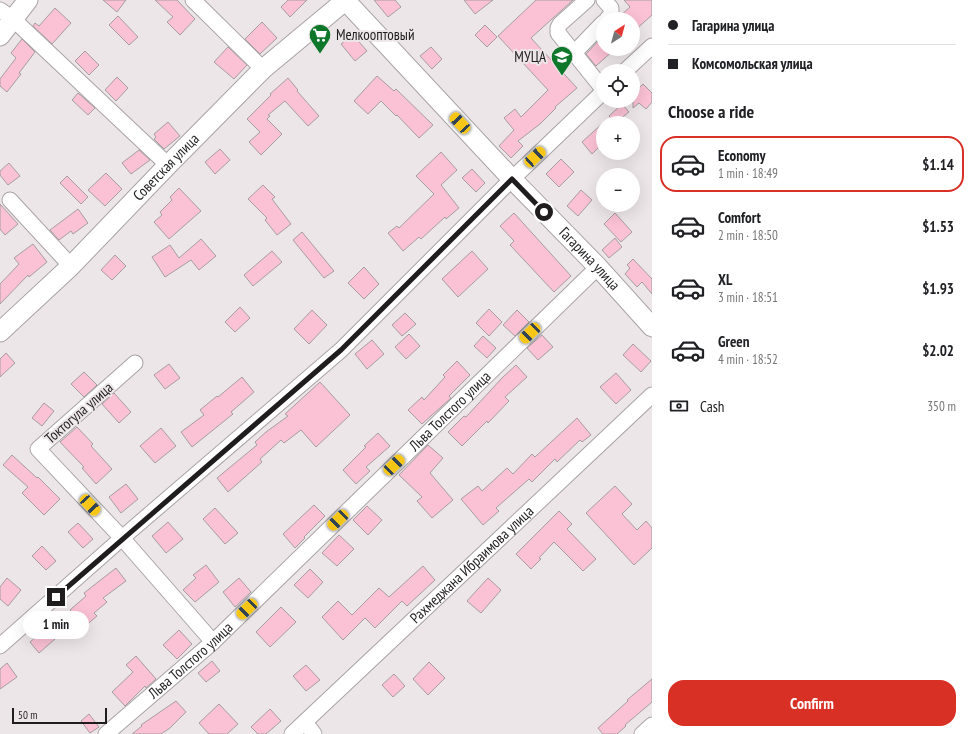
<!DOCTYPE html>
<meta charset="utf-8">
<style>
body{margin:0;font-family:"PT Sans Narrow",sans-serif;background:#f2f2f2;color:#202124;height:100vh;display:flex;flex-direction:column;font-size:15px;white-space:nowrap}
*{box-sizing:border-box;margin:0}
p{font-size:13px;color:#757577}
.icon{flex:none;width:22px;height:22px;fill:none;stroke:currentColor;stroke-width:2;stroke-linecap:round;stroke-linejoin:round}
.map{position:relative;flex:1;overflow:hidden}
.drawer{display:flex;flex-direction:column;background:#fff;width:320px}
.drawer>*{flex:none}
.guide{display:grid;align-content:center;height:88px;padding:0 16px;background:#fff}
.needle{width:26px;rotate:36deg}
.tools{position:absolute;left:596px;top:12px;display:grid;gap:8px}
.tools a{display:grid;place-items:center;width:44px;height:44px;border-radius:50%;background:#fff;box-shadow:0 4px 16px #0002;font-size:20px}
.scale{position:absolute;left:12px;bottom:10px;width:95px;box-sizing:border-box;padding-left:4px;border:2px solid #201d1e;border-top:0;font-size:11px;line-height:14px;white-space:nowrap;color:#201d1e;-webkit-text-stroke:3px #ede6e8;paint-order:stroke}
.end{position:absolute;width:18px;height:18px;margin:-9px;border:5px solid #201d1e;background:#fff;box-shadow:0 0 0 2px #fff}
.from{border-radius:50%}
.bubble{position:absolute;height:28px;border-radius:14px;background:#fff;box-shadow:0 4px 16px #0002;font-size:13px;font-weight:600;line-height:28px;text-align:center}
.car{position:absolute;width:12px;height:24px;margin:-12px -6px;border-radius:5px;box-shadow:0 0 3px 1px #0007;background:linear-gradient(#f5c518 24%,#345 0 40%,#f5c518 0 76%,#345 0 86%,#f5c518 0)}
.guide b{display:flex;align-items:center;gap:14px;height:38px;font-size:15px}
.guide b+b{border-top:1px solid #e0e0e0}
.guide i{width:10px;height:10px;background:#202124}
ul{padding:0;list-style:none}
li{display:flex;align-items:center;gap:12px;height:56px;margin:0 8px 6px;padding:0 8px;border:2px solid transparent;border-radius:16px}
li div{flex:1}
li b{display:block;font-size:15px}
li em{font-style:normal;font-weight:600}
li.active{border-color:#d93025}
li>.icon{width:36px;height:36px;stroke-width:1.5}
h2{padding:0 16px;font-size:18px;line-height:48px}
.pay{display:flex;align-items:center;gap:10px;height:44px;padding:0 16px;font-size:15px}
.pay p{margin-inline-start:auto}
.button{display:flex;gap:8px;margin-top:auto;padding:8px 16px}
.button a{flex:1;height:46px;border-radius:16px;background:#d93025;color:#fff;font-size:16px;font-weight:600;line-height:46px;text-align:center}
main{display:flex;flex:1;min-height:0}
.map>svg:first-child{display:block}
.building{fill:#fbc1d5;stroke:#a59ea0}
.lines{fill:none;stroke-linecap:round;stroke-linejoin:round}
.minor-casing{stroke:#a9a3a5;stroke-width:17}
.major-casing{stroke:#a9a3a5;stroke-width:21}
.minor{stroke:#fff;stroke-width:15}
.major{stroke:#fff;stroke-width:19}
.route{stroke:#201d1e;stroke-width:5}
.labels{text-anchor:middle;stroke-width:4;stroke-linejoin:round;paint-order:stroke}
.poi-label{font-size:15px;fill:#201d1e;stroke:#ede6e8;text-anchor:start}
.street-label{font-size:15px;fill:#201d1e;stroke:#ede6e8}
</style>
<main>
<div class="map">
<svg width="652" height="734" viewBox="0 0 652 734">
<rect width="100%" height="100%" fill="#ede6e8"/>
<g class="building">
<path d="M103 0H126L117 12Z"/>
<path d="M155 0H177L195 19 180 35 167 22 173 17Z"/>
<path d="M288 0H307L290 17 281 7Z"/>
<path d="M374 0H395L401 7 388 17Z"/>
<path d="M464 0H493L475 14Z"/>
<path d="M536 0H573L531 38 577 88 555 107 556 108 540 124 518 141 523 146 511 158 499 146 514 130 504 118 515 109 521 117 548 90 498 36Z"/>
<path d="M624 0H652V15L633 32V19H619L620 16 630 7Z"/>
<path d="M55 8 71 23 52 44 33 26 35 23 39 26Z"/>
<path d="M118 16 138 37 129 45 109 25Z"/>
<path d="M262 22 277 38 260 54 245 39Z"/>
<path d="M485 25 497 37 487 47 475 35Z"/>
<path d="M353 35 367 51 355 61 341 44Z"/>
<path d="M603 36V49H615L596 66 586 54Z"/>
<path d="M22 39 35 52 19 73 21 74 7 92 0 86V79L16 58 11 53Z"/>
<path d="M228 47 247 65 234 79 214 62Z"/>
<path d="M431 47 442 59 432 69 420 56Z"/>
<path d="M85 51 99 65 89 75 75 61Z"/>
<path d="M377 76 394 91 396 89 433 125 419 138 397 115 396 116 381 101 368 114 354 101Z"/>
<path d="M117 77 128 88 116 101 105 90Z"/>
<path d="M288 78 298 90 297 91 319 116 308 126 285 101 268 115 270 116 267 119 282 134 261 155 249 142 260 132 247 119 271 95 270 94Z"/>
<path d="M643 84 652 93V102L646 109 639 103 633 108V94Z"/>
<path d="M78 93 95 108 88 115 72 100Z"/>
<path d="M622 104 629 112 615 123 609 116Z"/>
<path d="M168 122 180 136 164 149 154 139 156 137 154 134Z"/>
<path d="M603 123V143L592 154 582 142Z"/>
<path d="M220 149 230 160 215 174 205 162Z"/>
<path d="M139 150 150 160 131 174 122 163Z"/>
<path d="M441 152 457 170 441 185 459 208 446 219 445 217 421 239 419 237 403 251 388 233 397 226 399 228 434 194 416 176Z"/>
<path d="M561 159 574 172 559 187 546 174Z"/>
<path d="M9 163 20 176 8 185 0 175V171Z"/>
<path d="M472 169 485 183 476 192 462 178Z"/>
<path d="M106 173 122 189 105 206 88 190Z"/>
<path d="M67 176 88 197 81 204 60 183Z"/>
<path d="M263 185 275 197 272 199 291 224 277 235 265 220 267 218 248 199Z"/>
<path d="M179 188 201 211 169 239 154 222 162 215 160 212 172 200 170 197Z"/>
<path d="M581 190 592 200 578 216 567 206Z"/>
<path d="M0 204 18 224 5 235 0 229Z"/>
<path d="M78 209 88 223 73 234 71 231 59 240 50 230Z"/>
<path d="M514 213 571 276 554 292 510 245 514 241 500 226Z"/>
<path d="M615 213 632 232 621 242 604 224Z"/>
<path d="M302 232 334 271 324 278 293 240Z"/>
<path d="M615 238 622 247 609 258 602 250Z"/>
<path d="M201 239 216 256 199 270 191 260 165 277 152 257 170 245 179 258Z"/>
<path d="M33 244 47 262 29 277 28 275 0 304V284L19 264 14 258Z"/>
<path d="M272 251 282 262 253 286 244 275Z"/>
<path d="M472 251 488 269 458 297 442 279Z"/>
<path d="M115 255 126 266 112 280 101 270Z"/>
<path d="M633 259 652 279V294L642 282 637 287 625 274 630 268 627 265Z"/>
<path d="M364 267 379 284 364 299 348 283Z"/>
<path d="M240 307 250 318 235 332 225 322Z"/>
<path d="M489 309 502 322 489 336 476 323Z"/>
<path d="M312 310 327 325 309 344 294 329Z"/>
<path d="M517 310 529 322 515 336 503 325Z"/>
<path d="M405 313 416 324 402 336 392 325Z"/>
<path d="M409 334 420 346 406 359 395 347Z"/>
<path d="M542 335 553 347 538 360 527 348Z"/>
<path d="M483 336 496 348 487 358 474 346Z"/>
<path d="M372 340 384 354 367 369 355 354Z"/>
<path d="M633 344 651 361 641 372 623 355Z"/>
<path d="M6 353 15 363 0 377V359Z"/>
<path d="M457 361 470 375 449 396 451 398 422 424 408 410 422 397 424 400 445 377 443 375Z"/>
<path d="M169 364 180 378 165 389 154 375Z"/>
<path d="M516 365 527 377 505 397 509 401 488 423 487 421 462 446 448 432 464 416 466 417 502 378Z"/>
<path d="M84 372 97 385 84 397 71 384Z"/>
<path d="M616 373 631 390 616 404 600 387Z"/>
<path d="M242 377 254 392 231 412 233 414 192 447 181 432 204 415 200 410 217 396 218 397Z"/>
<path d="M320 382 350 415 316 447 301 430 284 443 281 440 260 459 262 462 228 492 217 478 257 445 255 442 266 432 288 416 285 414Z"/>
<path d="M114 393 131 412 119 423 102 404Z"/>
<path d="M44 403 54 411 42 426 32 418Z"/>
<path d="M577 418 591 435 582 442 580 440 557 462 555 459 532 482 529 479 496 508 499 511 483 525 461 499 478 486 482 491 507 468 513 474 532 454 535 457Z"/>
<path d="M77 427 93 444 91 446 112 469 96 484 82 468 84 467 60 442Z"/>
<path d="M161 428 176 446 155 463 140 446Z"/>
<path d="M378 433 390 446 366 467 370 471 356 484 343 470 366 447 364 446Z"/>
<path d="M428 445 443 458 430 473 453 500 432 518 417 501 422 497 399 475Z"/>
<path d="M12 455 37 478 38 477 60 499 44 515 22 493 28 487 3 465Z"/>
<path d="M126 484 138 499 121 513 109 497Z"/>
<path d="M615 486 632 504 622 514 637 530 646 521 652 528V548L634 565 586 513Z"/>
<path d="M314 505 325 516 304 537 305 538 295 548 283 534Z"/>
<path d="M367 506 382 520 368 535 353 520Z"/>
<path d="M215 508 238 533 225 544 203 519Z"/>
<path d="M559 511 572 524 567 529 596 559 583 571 554 542 539 558 541 559 531 569 516 554Z"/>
<path d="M168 522 183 539 166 553 152 536Z"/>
<path d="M78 523 93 539 83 548 68 532Z"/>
<path d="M339 535 354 549 337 566 322 553Z"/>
<path d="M42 546 56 561 46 570 32 556Z"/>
<path d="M206 565 219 582 195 602 183 590 196 578 193 575Z"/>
<path d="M423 566 435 580 407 606 402 601 375 628 365 618 343 640 322 617 338 601 352 615 379 588 389 597Z"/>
<path d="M116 568 126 581 103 598 107 602 94 613 97 616 84 627 70 610 86 596 84 593Z"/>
<path d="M310 569 323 582 308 598 294 585Z"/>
<path d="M7 578 21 590 8 606 0 599V587Z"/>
<path d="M239 578 251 592 235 607 223 592Z"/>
<path d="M488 578 501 590 481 613 467 601Z"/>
<path d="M281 607 296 622 270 647 256 632Z"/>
<path d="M46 629 55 639 39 653 30 642Z"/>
<path d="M179 630 192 644 177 659 163 645Z"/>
<path d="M136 656 156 679 146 688 145 686 125 706 112 692 133 672 126 665Z"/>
<path d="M212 661 220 671 206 682 198 673Z"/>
<path d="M429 662 445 678 428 695 413 679Z"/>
<path d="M7 663 17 677 0 689V669Z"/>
<path d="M306 665 320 680 306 691 293 676Z"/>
<path d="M394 674 405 686 393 697 382 685Z"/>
<path d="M652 679V702L625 725 626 726 617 734H603L598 728 628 701 627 700Z"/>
<path d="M176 701 186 712 170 728 161 734H132L142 726 141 725Z"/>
<path d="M219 704 238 724 227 734H209L199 723Z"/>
<path d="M270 709 281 721 266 734H258L251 727Z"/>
<path d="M89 714 99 727 90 733 81 721Z"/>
</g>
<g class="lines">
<g class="minor-casing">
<g id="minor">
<path d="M193 0 263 69"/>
<path d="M587 0 560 24 558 28V33L603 89"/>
<path d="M604 0 611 8V15L607 19"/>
<path d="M0 10 13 19 168 165"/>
<path d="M574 53 603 23"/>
<path d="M625 71 652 46"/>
<path d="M10 200 71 266"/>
<path d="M135 363 38 449 122 538 213 642"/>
<path d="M0 646 122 538 341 350 512 179 603 92"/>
<path d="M305 722 314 734"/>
<path id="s1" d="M106 734 213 642 598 267"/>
<path id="s2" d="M292 734 652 395"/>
<path d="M642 734 652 725"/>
</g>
</g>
<g class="major-casing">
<g id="major">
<path id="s3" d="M345 0 512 179 598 267 652 327"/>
<path d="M0 36 28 0"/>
<path id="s4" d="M0 332 71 266 168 165 263 69 346 0"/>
</g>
</g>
<use href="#minor" class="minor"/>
<use href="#major" class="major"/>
</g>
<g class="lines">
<path class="route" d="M56 597 341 350 512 179 544 212"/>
</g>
<defs>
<g id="supermarket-pin" transform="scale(1.15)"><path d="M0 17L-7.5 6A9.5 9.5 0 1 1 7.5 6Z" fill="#0e772a" stroke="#ede6e8"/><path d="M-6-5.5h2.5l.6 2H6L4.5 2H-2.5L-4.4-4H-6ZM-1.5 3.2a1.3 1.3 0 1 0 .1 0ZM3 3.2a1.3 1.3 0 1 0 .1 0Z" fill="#fff"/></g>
<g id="school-pin" transform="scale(1.15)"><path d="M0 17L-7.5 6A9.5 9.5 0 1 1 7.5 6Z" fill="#0e772a" stroke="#ede6e8"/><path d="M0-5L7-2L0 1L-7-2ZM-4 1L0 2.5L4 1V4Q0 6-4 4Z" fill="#fff"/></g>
</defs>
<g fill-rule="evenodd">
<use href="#supermarket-pin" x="320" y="35"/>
<use href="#school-pin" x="562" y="57"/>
</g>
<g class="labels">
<g class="poi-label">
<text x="336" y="40">Мелкооптовый</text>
<text x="546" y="62" text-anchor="end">МУЦА</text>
</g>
<g class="street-label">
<text dy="5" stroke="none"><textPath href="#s4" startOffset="234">Советская улица</textPath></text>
<text dy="5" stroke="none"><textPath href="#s3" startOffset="356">Гагарина улица</textPath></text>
<text dy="5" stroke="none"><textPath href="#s1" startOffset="472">Льва Толстого улица</textPath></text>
<text transform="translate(79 413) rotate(-41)" y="5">Токтогула улица</text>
<text dy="5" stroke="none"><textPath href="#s2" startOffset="247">Рахмеджана Ибраимова улица</textPath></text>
<text dy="5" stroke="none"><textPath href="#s1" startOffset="112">Льва Толстого улица</textPath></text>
</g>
</g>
</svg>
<div class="tools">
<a><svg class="needle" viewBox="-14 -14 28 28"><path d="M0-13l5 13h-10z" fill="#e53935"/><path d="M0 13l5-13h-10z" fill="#757577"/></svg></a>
<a><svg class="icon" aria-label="locate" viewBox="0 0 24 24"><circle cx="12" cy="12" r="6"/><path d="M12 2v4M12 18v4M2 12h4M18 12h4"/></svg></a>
<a>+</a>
<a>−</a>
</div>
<div class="scale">50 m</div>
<i class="end from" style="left:544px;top:212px"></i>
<i class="end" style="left:56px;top:597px"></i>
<div class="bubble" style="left:23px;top:611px;width:66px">1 min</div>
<i class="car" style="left:460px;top:123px;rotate:317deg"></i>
<i class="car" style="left:535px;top:157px;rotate:47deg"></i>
<i class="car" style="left:530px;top:333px;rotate:226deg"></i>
<i class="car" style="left:394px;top:465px;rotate:46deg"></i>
<i class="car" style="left:90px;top:505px;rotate:137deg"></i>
<i class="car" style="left:338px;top:520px;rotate:226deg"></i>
<i class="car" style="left:247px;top:609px;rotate:226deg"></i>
</div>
<section class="drawer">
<div class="guide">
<b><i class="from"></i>Гагарина улица</b>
<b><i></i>Комсомольская улица</b>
</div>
<h2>Choose a ride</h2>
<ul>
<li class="active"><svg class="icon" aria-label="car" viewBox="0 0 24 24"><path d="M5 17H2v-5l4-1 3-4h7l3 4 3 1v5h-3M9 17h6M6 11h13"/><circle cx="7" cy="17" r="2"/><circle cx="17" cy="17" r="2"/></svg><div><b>Economy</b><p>1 min · 18:49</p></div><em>$1.14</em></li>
<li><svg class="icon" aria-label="car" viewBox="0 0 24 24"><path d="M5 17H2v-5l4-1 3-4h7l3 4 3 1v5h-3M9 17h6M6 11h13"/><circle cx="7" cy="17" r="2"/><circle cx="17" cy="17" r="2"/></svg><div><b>Comfort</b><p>2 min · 18:50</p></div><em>$1.53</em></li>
<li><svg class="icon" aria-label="car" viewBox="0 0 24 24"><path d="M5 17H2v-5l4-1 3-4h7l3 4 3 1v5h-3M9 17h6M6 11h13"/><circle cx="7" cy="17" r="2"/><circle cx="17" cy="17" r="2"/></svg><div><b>XL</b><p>3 min · 18:51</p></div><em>$1.93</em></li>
<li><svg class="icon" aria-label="car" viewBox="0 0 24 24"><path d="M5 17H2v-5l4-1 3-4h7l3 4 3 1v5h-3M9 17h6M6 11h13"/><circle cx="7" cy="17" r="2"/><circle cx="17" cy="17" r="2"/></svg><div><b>Green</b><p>4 min · 18:52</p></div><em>$2.02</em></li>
</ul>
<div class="pay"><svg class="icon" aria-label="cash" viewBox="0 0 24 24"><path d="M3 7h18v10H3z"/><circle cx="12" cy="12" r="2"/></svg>Cash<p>350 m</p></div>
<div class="button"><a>Confirm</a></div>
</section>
</main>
